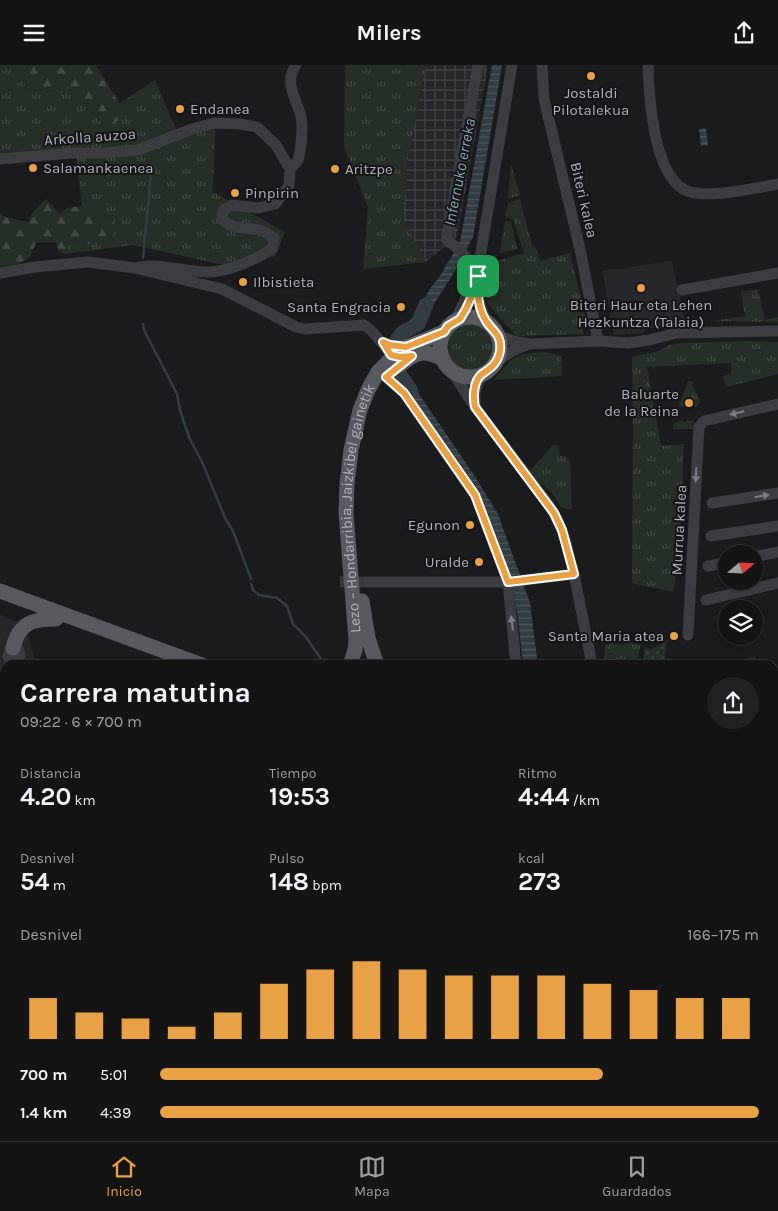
<!DOCTYPE html>
<html lang="es">
<meta charset="utf-8">
<style>
:root{--surface:#141415;--page:#212122;--text:#f1f3f6;--muted:#9d9ea0;--line:#333334;--accent:#e9a146}
body{margin:0;font-family:Karla,sans-serif;background:var(--page);color:var(--text);height:100vh;display:flex;flex-direction:column;font-size:19px;white-space:nowrap}
*{box-sizing:border-box;margin:0}
p{font-size:16px;color:var(--muted)}
.icon{flex:none;width:28px;height:28px;fill:none;stroke:currentColor;stroke-width:2;stroke-linecap:round;stroke-linejoin:round}
.map{position:relative;flex:1;overflow:hidden}
.drawer{position:absolute;left:0px;top:595px;width:779px;height:481px;display:flex;flex-direction:column;background:var(--surface);border-radius:15px 15px 0 0;box-shadow:0 1px 4px #0004,0 0 0 1px var(--line)}
.drawer>*{flex:none}
.needle{width:32px;rotate:71deg}
.controls{position:absolute;left:718px;top:480px;display:grid;gap:10px}
.controls a{display:grid;place-items:center;width:45px;height:45px;border-radius:50%;background:var(--surface);box-shadow:0 1px 4px #0004,0 0 0 1px var(--line);font-size:25px}
.pin{position:absolute;display:grid;place-items:center;width:42px;height:42px;color:#fff;margin:-21px;border-radius:10px;box-shadow:0 2px 8px #0006}
.round{display:grid;place-items:center;flex:none;width:52px;height:52px;border-radius:26px;background:var(--page)}
.summary{display:flex;align-items:center;justify-content:space-between;height:85px;padding:0 20px}
h1{font-size:28px;font-weight:700;line-height:38px}
.stats{display:grid;grid-template-columns:repeat(3,1fr);gap:8px;height:85px;padding:5px 20px}
.stats div{display:grid;align-content:center}
.stats b{font-size:25px;font-weight:700}
.stats small{font-size:14px;font-weight:400}
.stats p{font-size:14px}
.chart{height:140px;padding:10px 20px}
.chart p{display:flex;justify-content:space-between}
.chart svg{width:100%;height:90px;margin-top:5px;stroke:var(--accent);stroke-width:6}
ul{padding:0 20px;list-style:none;font-size:16px}
li{display:grid;grid-template-columns:80px 60px 1fr;align-items:center;height:38px}
li i{height:12px;border-radius:6px;background:var(--accent)}
header{display:flex;justify-content:space-between;align-items:center;height:65px;padding:0 20px;background:var(--surface);font-size:22px;font-weight:700}
.dock{display:flex;justify-content:space-around;align-items:center;height:70px;border-top:1px solid var(--line);background:var(--surface);font-size:14px;color:var(--muted)}
.dock a{display:grid;justify-items:center;gap:2px}
.dock .on{color:var(--accent)}
.map>svg:first-child{display:block}
</style>
<header><svg class="icon" aria-label="menu" viewBox="0 0 24 24"><path d="M4 6h16M4 12h16M4 18h16"/></svg>Milers<svg class="icon" aria-label="share" viewBox="0 0 24 24"><path d="M12 15V3M7 8l5-5 5 5M5 13v7h14v-7"/></svg></header>
<div class="map">
<svg width="778" height="1076" viewBox="0 0 778 1076">
<defs>
<pattern id="industrial-grid" width="8" height="8" patternUnits="userSpaceOnUse" patternTransform="scale(1.25)"><rect width="8" height="8" fill="#262729"/><path d="M0 4h8M4 0v8" fill="none" stroke="#434446"/></pattern>
<pattern id="grass-tufts" width="24" height="20" patternUnits="userSpaceOnUse" patternTransform="scale(1.25)"><rect width="24" height="20" fill="#262f27"/><path d="M3 7l-1-3M5 7V3M7 7l1-3M15 17l-1-3M17 17v-4M19 17l1-3" fill="none" stroke="#434b44"/></pattern>
<pattern id="forest-firs" width="22" height="20" patternUnits="userSpaceOnUse" patternTransform="scale(1.25)"><rect width="22" height="20" fill="#262f27"/><path d="M5 1l3.5 6h-7zM16 11l3.5 6h-7z" fill="#434b44"/></pattern>
<pattern id="garden-dots" width="8" height="8" patternUnits="userSpaceOnUse" patternTransform="scale(1.25)"><rect width="8" height="8" fill="#262f27"/><path d="M2 2h.1M6 6h.1" fill="none" stroke="#434b44" stroke-width="1.8" stroke-linecap="round"/></pattern>
<pattern id="water-rules" width="6" height="5" patternUnits="userSpaceOnUse" patternTransform="scale(1.25)"><rect width="6" height="5" fill="#333d42"/><path d="M0 2.5h6" fill="none" stroke="#4e575b"/></pattern>
</defs>
<rect width="100%" height="100%" fill="#1a1b1c"/>
<!-- built -->
<g fill="#262729">
<path d="M672 196 687 263 663 262 645 265 644 268 614 270 602 206Z"/>
<path d="M0 550 22 558 27 566 36 600H5V974L0 973Z"/>
<path d="M778 623V683L774 684V624Z"/>
<path d="M774 1059 778 1061V1076H287L274 1071H774Z"/>
</g>
<!-- industrial -->
<path fill="url(#industrial-grid)" d="M426 0H488L457 172 426 197 403 154 408 92Z"/>
<!-- grass -->
<g fill="url(#grass-tufts)">
<path d="M0 0H19L26 24 76 29 101 57 125 47 120 38 155 15 176 64H215L213 127 285 167 275 191 237 203 133 180 65 189 68 179 78 175 89 178 102 173 113 172 115 151 107 153 100 148 88 147 82 141 76 90 0 94Z"/>
<path d="M345 0H426L408 92 403 154 426 197 363 204 368 142 344 82Z"/>
<path d="M511 99 520 130 508 134Z"/>
<path d="M520 134 532 180 537 185 540 196 570 188 586 255 581 259 584 269 516 271 487 238 488 213H494L497 196 524 188 513 154 505 152 508 138Z"/>
<path d="M505 156 511 157 517 184 500 188Z"/>
<path d="M758 224 765 255 778 252V257L711 256 745 251 741 227Z"/>
<circle cx="470" cy="282" r="23"/>
<path d="M748 276 778 277V309L726 322 723 311 731 309V298L647 302 661 381 684 379 679 494 673 527 632 518 633 357 632 292 659 286 670 280 680 278Z"/>
<path d="M545 287 561 291 562 311 494 315C514 290 514 289 545 287Z"/>
<path d="M688 316 693 317 692 320 700 336 697 342H683L679 340Z"/>
<path d="M687 355 693 356 694 364H673L674 358 683 356 684 357 687 356Z"/>
<path d="M554 379 558 381 560 391H565L570 396 572 445 561 442 550 426 528 408Z"/>
<path d="M610 577 624 581 625 577 641 580 637 595 654 600H602L606 580H609Z"/>
<path d="M755 592 757 600H725L729 597Z"/>
<path d="M5 803V847L0 845V806Z"/>
<path d="M0 910 5 912V964L0 962Z"/>
<path d="M302 1071H447L460 1076H316Z"/>
<path d="M630 1071H769L778 1074V1076H643Z"/>
</g>
<!-- forest -->
<g fill="url(#forest-firs)">
<path d="M19 0H96L125 47 114 60 101 57 76 29 26 24Z"/>
<path d="M46 134 60 149 67 143 82 141 88 147 100 148 107 153 115 151 113 172 101 173 89 179 78 175 68 179 65 189 59 186 55 177 36 178 30 192 19 199 0 201V148L5 152 28 157 32 148Z"/>
</g>
<!-- garden -->
<path fill="url(#garden-dots)" d="M667 575 664 600 643 595 645 583 651 585Z"/>
<!-- water -->
<g fill="url(#water-rules)">
<path d="M492 0H502L473 172 455 206 420 261 417 256 421 239 430 224 440 211 460 177Z"/>
<path d="M706 63 708 80 701 81 699 64Z"/>
<path d="M404 307 474 410 498 449 530 538 538 600H523L518 552 514 528 498 476 410 329 396 313Z"/>
<path d="M0 982 5 984V1071H245L258 1076H0Z"/>
<path d="M774 1014 778 1016V1050L774 1049Z"/>
</g>
<g fill="none" stroke-linecap="round" stroke-linejoin="round">
<!-- stream -->
<g stroke="#333d42" stroke-width="2.5">
<path d="M143 193 151 109"/>
<path d="M143 259 144 265 177 329 180 345 189 372 203 399 225 453 233 466 251 514"/>
<path d="M251 519 253 525 259 530 277 533 287 541 293 559 306 572 325 600"/>
</g>
<!-- river -->
<path stroke="#333d42" stroke-width="15" d="M411 326 400 310 395 288 397 275 402 268 418 259 426 240"/>
<!-- runway -->
<g stroke="#36383b" stroke-width="55">
<path d="M0 878 5 879"/>
<path d="M539 1071 552 1076"/>
</g>
<!-- minor-tunnel -->
<path stroke="#38393c" stroke-width="11" stroke-dasharray="11 5.5" stroke-linecap="butt" d="M340 517H369"/>
<!-- minor -->
<g stroke="#3c3d41" stroke-width="11">
<path d="M542 0 544 34 580 184 598 276"/>
<path d="M648 0C649 31 653 118 691 127 713 133 755 123 778 119"/>
<path d="M0 94 72 88H106L138 85 192 64 214 58 240 59 257 62 276 80 290 104 289 121 275 139 258 143 232 140 223 145 222 154C239 170 256 157 274 173L273 183C257 194 228 207 208 207 183 207 160 197 135 203"/>
<path d="M290 104C292 102 296 98 298 95 301 87 303 60 301 52 297 33 283 19 296 0"/>
<path d="M0 208 35 202 88 197 135 203 222 224 296 262 305 264 364 260C379 268 384 289 400 292"/>
<path d="M478 215 479 235 486 257"/>
<path d="M475 223 512 0"/>
<path d="M682 225 778 208"/>
<path d="M454 257C465 238 480 208 462 187 458 182 452 180 447 175V170L478 0"/>
<path d="M497 270 513 276 530 279 598 276 628 278 649 275 677 268 778 266"/>
<path d="M496 297 512 286 529 279"/>
<path d="M451 305 475 342 549 440 558 456 565 474 574 509 592 600"/>
<path d="M386 312 404 328 475 430 508 517 516 600"/>
<path d="M475 340V326L481 310"/>
<path d="M712 438 778 428"/>
<path d="M711 471 778 461"/>
<path d="M754 492 778 487"/>
<path d="M708 501 726 498"/>
<path d="M369 517H508L574 509"/>
<path d="M706 535 778 518"/>
<path d="M688 570 699 362 704 356 778 339"/>
<path d="M8 592 10 585 13 583 18 584 20 590 17 595 18 600"/>
<path d="M774 616 778 615"/>
<path d="M0 643H2"/>
<path d="M0 652H5"/>
<path d="M774 698 778 697"/>
<path d="M774 790 778 794"/>
<path d="M774 876 778 874"/>
</g>
<!-- major -->
<g stroke="#585a60" stroke-width="15">
<circle cx="470" cy="282" r="30"/>
<path d="M400 300C417 287 423 284 443 294"/>
<path d="M0 526 202 600"/>
<path d="M362 536 368 573 377 600"/>
<path d="M13 583C19 558 32 554 56 554"/>
<path id="s1" d="M350 600 355 585 356 575 346 448 347 419 351 385 360 345 368 325 378 307 394 291 407 282 444 267"/>
</g>
</g>
<!-- one-way arrows -->
<defs><path id="oneway-solid" d="M-6-.8H1V-3.2L6.5 0L1 3.2V.8H-6Z" transform="scale(1.25)"/></defs>
<g fill="#7b7e84">
<use href="#oneway-solid" transform="translate(737 348) rotate(167)"/>
<use href="#oneway-solid" transform="translate(696 410) rotate(93)"/>
<use href="#oneway-solid" transform="translate(762 431) rotate(-9)"/>
<use href="#oneway-solid" transform="translate(512 558) rotate(-97)"/>
</g>
<g fill="none" stroke-linecap="round" stroke-linejoin="round">
<!-- route casing -->
<g stroke="#fff" stroke-width="10">
<path id="route" d="M478 211C477 225 477 243 486 256 493 267 502 269 500 286 498 298 491 303 482 309 473 316 473 333 475 342L554 448 562 465 574 509 508 517 475 430 404 328 386 312 412 291 400 292 391 290 383 277 390 280 406 282 444 267 448 261 460 254 466 244 474 226Z"/>
</g>
<!-- route -->
<use href="#route" stroke="#e9a146" stroke-width="6"/>
</g>
<!-- markers -->
<g fill="#e9a146" stroke="#151517" stroke-width="2">
<circle cx="591" cy="11" r="5"/>
<circle cx="180" cy="44" r="5"/>
<circle cx="33" cy="103" r="5"/>
<circle cx="335" cy="104" r="5"/>
<circle cx="235" cy="128" r="5"/>
<circle cx="243" cy="217" r="5"/>
<circle cx="641" cy="223" r="5"/>
<circle cx="401" cy="242" r="5"/>
<circle cx="689" cy="338" r="5"/>
<circle cx="470" cy="460" r="5"/>
<circle cx="479" cy="497" r="5"/>
<circle cx="674" cy="571" r="5"/>
</g>
<g text-anchor="middle" stroke-width="4" stroke-linejoin="round" paint-order="stroke">
<!-- poi labels -->
<g font-size="15" fill="#aeb3bb" stroke="#151517" text-anchor="start">
<text x="591" y="33" text-anchor="middle">Jostaldi<tspan x="591" dy="17">Pilotalekua</tspan></text>
<text x="190" y="49">Endanea</text>
<text x="43" y="108">Salamankaenea</text>
<text x="345" y="109">Aritzpe</text>
<text x="245" y="133">Pinpirin</text>
<text x="253" y="222">Ilbistieta</text>
<text x="641" y="245" text-anchor="middle">Biteri Haur eta Lehen<tspan x="641" dy="17">Hezkuntza (Talaia)</tspan></text>
<text x="391" y="247" text-anchor="end">Santa Engracia</text>
<text x="679" y="334" text-anchor="end">Baluarte<tspan x="679" dy="17">de la Reina</tspan></text>
<text x="460" y="465" text-anchor="end">Egunon</text>
<text x="469" y="502" text-anchor="end">Uralde</text>
<text x="664" y="576" text-anchor="end">Santa Maria atea</text>
</g>
<!-- street labels -->
<g font-size="15" fill="#aeb3bb" stroke="#151517">
<text transform="translate(90 72) rotate(-4)" y="5">Arkolla auzoa</text>
<text transform="translate(584 135) rotate(77)" y="5">Biteri kalea</text>
<text dy="5" stroke="none"><textPath href="#s1" startOffset="159">Lezo – Hondarribia, Jaizkibel gainetik</textPath></text>
<text transform="translate(679 465) rotate(-87)" y="5">Murrua kalea</text>
</g>
<!-- water labels -->
<g font-size="16" font-style="italic" fill="#87a4b4" stroke="#151517">
<text transform="translate(459 107) rotate(-79)" y="6">Infernuko erreka</text>
</g>
</g>
</svg>
<div class="controls">
<a><svg class="needle" viewBox="-14 -14 28 28"><path d="M0-13l5 13h-10z" fill="#e53935"/><path d="M0 13l5-13h-10z" fill="#9d9ea0"/></svg></a>
<a><svg class="icon" aria-label="layers" viewBox="0 0 24 24"><path d="M12 4l9 5-9 5-9-5zM3 14l9 5 9-5"/></svg></a>
</div>
<div class="pin" style="left:478px;top:211px;background:#1e9e55"><svg class="icon" aria-label="arrive" viewBox="0 0 24 24"><path d="M6 21V4h12l-3 4 3 4H6"/></svg></div>
<section class="drawer">
<div class="summary"><div><h1>Carrera matutina</h1><p>09:22 · 6 × 700 m</p></div><a class="round"><svg class="icon" aria-label="share" viewBox="0 0 24 24"><path d="M12 15V3M7 8l5-5 5 5M5 13v7h14v-7"/></svg></a></div>
<div class="stats">
<div><p>Distancia</p><b>4.20<small> km</small></b></div>
<div><p>Tiempo</p><b>19:53</b></div>
<div><p>Ritmo</p><b>4:44<small> /km</small></b></div>
</div>
<div class="stats">
<div><p>Desnivel</p><b>54<small> m</small></b></div>
<div><p>Pulso</p><b>148<small> bpm</small></b></div>
<div><p>kcal</p><b>273</b></div>
</div>
<div class="chart"><p><span>Desnivel</span>166–175 m</p>
<svg viewBox="0 0 160 44" preserveAspectRatio="none"><path d="M5 44V24M15 44V31M25 44V34M35 44V38M45 44V31M55 44V17M65 44V10M75 44V6M85 44V10M95 44V13M105 44V13M115 44V13M125 44V17M135 44V20M145 44V24M155 44V24"/></svg>
</div>
<ul>
<li><b>700 m</b>5:01<i style="width:74%"></i></li>
<li><b>1.4 km</b>4:39<i style="width:100%"></i></li>
</ul>
</section>
</div>
<nav class="dock">
<a class="on"><svg class="icon" aria-label="home" viewBox="0 0 24 24"><path d="M3 11l9-7 9 7M6 9v11h12V9"/></svg>Inicio</a>
<a><svg class="icon" aria-label="map" viewBox="0 0 24 24"><path d="M3 6l6-2 6 2 6-2v14l-6 2-6-2-6 2zM9 4v14M15 6v14"/></svg>Mapa</a>
<a><svg class="icon" aria-label="saved" viewBox="0 0 24 24"><path d="M7 4h10v16l-5-4-5 4z"/></svg>Guardados</a>
</nav>
